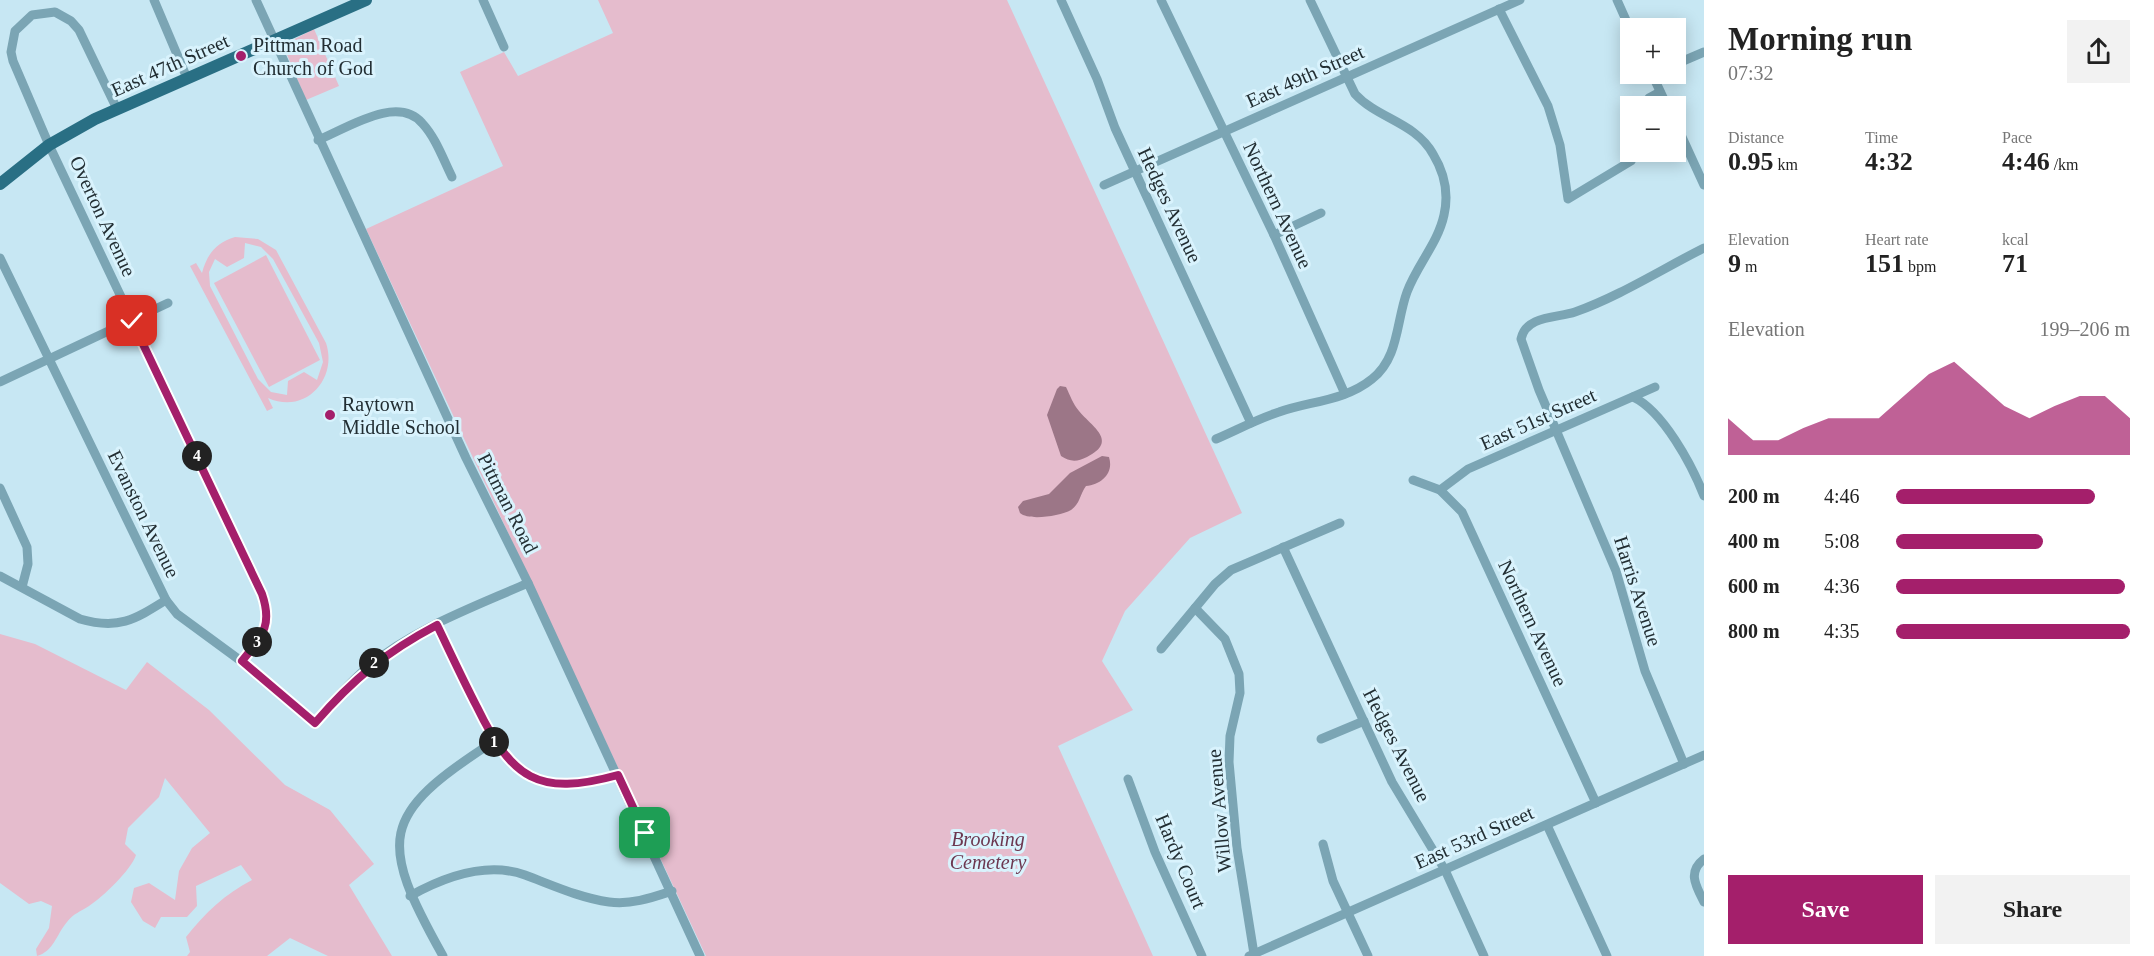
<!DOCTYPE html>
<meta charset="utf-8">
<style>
:root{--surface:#fff;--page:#f2f2f2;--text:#222;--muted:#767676;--accent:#a41f6b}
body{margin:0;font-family:"Times New Roman",serif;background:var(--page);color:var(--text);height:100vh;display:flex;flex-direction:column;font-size:22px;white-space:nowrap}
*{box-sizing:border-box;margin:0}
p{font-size:20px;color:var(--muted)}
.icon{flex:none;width:33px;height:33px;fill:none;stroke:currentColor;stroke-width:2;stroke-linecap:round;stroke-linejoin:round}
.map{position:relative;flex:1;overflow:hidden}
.side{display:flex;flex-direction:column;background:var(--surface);width:450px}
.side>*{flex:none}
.fabs{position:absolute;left:1620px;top:18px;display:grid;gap:12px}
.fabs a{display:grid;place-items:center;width:66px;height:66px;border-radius:0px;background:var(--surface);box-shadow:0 3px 15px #0003;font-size:30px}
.pin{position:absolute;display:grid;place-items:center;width:51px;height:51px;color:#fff;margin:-26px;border-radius:12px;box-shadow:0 3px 9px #0006}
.km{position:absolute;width:30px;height:30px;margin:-15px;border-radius:50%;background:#222;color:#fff;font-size:16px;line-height:30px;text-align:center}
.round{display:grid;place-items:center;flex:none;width:63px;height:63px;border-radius:0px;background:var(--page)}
.head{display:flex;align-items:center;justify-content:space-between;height:102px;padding:0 24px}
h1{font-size:33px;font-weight:700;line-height:45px}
.stats{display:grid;grid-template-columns:repeat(3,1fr);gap:9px;height:102px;padding:6px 24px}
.stats div{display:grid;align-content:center}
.stats b{font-size:26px;font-weight:700}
.stats small{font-size:16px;font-weight:400}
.stats p{font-size:16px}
.chart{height:168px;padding:12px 24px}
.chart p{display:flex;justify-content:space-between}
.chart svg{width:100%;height:108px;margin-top:6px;fill:var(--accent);opacity:.7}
.action{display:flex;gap:12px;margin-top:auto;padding:12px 24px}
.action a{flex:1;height:69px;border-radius:0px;background:var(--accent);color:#fff;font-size:24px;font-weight:700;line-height:69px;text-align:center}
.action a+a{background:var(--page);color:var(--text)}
ul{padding:0 24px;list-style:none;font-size:20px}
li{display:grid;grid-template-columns:96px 72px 1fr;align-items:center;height:45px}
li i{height:15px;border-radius:8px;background:var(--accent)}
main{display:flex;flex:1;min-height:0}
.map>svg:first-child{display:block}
</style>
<main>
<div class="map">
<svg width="1704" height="956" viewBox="0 0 1704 956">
<rect width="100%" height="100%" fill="#c7e7f3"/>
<!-- green -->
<g fill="#e5bccd" fill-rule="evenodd">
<path d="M598 0H1007L1242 513 1190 538 1125 611 1102 661 1133 710 1058 746 1153 956H706L366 229 503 166 460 72 504 52 518 76 613 33Z"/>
<path d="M314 29 339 86 306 100 283 45Z"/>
<path d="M235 237 258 239 276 250 326 343C338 379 305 415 268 398L273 408 267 411 190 266 196 263 202 273C207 254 216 243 235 237ZM245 243 261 247 273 259 319 343 323 362 317 380 304 372 288 381 287 395 271 392 258 379 210 286 209 272 215 259 227 267 244 258Z"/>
<path d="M266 255 320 360 269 387 214 283Z"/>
<path d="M0 634 35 644 126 690 147 662 209 710 285 785 330 810 374 864 349 885 392 956H328L290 938 267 956H187L190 952 186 937C205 913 225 894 252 880L241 865 196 886 197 906 187 917H161L155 928 143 921 131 902 134 888 149 883 175 900 179 871 192 848 210 833 165 778 159 797 128 828 125 844 136 855C131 870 103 897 89 906 80 912 74 913 67 922 56 935 54 951 37 956L36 949 49 928 52 906 41 901 29 904 0 883Z"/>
</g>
<!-- water -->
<g fill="#9c7687">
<path d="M1060 386 1066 387C1070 395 1073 404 1079 411 1092 427 1119 441 1087 457 1077 462 1070 462 1061 456L1047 415 1057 389Z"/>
<path d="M1102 456 1109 457C1114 473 1102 484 1086 486 1080 494 1080 504 1071 510 1060 516 1029 521 1020 513L1018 507 1023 501 1049 494 1070 473Z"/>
</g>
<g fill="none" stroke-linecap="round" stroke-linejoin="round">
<!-- minor -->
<g stroke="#7ba5b4" stroke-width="9">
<path d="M154 0 187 78"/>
<path d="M256 0 466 458 528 583 700 956"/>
<path d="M483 0 504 47"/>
<path d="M1061 0 1097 79 1115 128 1251 423"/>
<path d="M1161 0 1274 235 1345 394"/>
<path d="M1617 0 1630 29"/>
<path d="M1499 9 1548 106 1560 145 1568 199 1631 161 1636 152"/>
<path d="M1676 64 1704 52"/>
<path d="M1652 74 1667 106"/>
<path d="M1643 106 1649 98 1660 92"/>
<path d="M117 109 79 30 71 21 55 12 32 15 15 31 11 52 13 61 49 145 262 594C273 626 262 636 241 661"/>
<path d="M1676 124 1704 185"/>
<path d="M318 140C346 129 397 94 422 123 436 138 443 159 452 177"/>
<path d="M1104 185 1520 0"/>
<path d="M1274 235 1321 213"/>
<path d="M0 258 166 600 177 614 241 661 315 723"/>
<path d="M0 382 168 303"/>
<path d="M1633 397C1663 411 1692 465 1704 496"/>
<path d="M1216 439C1237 430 1257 419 1279 412 1310 401 1345 401 1372 379 1399 358 1396 322 1407 292 1417 265 1438 243 1444 215 1449 193 1444 172 1433 154 1415 122 1378 119 1355 94L1310 0"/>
<path d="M1413 480 1440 490 1462 512 1596 803"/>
<path d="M0 488 27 547 28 564 22 587"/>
<path d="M1440 490 1468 469 1655 387"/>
<path d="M1283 547 1392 782 1445 870 1484 956"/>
<path d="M0 576 80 619C118 630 134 620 166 600"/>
<path d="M1195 608 1225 639 1239 674 1240 693 1230 736 1229 762 1237 848 1254 954"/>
<path d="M437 625C450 652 463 680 477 707 511 779 538 797 618 775"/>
<path d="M1161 649 1215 584 1231 570 1340 523"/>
<path d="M315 723C332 703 349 683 369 666 415 628 474 607 528 583"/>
<path d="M1321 739 1364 721"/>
<path d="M1684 764 1645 671 1616 571 1539 390 1521 339C1526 315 1558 318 1575 312 1620 296 1662 269 1704 248"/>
<path d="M1128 779 1155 852 1202 956"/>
<path d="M1547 825 1607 956"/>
<path d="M1323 844 1333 881 1368 956"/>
<path d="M1704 859C1687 872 1696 886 1704 902"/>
<path d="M410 896C444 877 486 861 525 875 552 885 580 898 609 902 631 905 651 898 672 891"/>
<path d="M443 956C378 840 379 815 493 742"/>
<path d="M1249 956 1704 755"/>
</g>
<!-- major -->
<path stroke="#296f84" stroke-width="12" d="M0 184 49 145 95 119 366 0"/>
</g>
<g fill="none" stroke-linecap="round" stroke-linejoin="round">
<!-- route casing -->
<g stroke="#fff" stroke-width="12">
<path id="route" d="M132 321 262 594C273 626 262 636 242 661L315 723C353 679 386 652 437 625 450 652 463 680 477 707 512 779 538 797 618 775L645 833"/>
</g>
<!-- route -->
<use href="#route" stroke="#a41f6b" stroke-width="8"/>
</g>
<!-- markers -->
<g fill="#a41f6b" stroke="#d9f3fd" stroke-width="2">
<circle cx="241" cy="56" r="6"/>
<circle cx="330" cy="415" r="6"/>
</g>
<g text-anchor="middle" stroke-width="6" stroke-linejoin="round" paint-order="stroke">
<!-- poi labels -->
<g font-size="20" fill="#222e33" stroke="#d9f3fd" text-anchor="start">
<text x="253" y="52">Pittman Road<tspan x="253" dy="23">Church of God</tspan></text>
<text x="342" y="411">Raytown<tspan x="342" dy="23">Middle School</tspan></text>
</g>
<!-- street labels -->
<g font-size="20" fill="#222e33" stroke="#d9f3fd">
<text transform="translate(170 65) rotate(-24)" y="7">East 47th Street</text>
<text transform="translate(1305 76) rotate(-24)" y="7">East 49th Street</text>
<text transform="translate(1170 205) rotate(65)" y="7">Hedges Avenue</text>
<text transform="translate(1278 205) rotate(65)" y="7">Northern Avenue</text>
<text transform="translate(103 216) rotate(65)" y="7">Overton Avenue</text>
<text transform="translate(1538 419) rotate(-24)" y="7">East 51st Street</text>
<text transform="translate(508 503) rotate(63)" y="7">Pittman Road</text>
<text transform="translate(144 514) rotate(64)" y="7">Evanston Avenue</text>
<text transform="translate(1638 591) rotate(72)" y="7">Harris Avenue</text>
<text transform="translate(1533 623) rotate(65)" y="7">Northern Avenue</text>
<text transform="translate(1397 745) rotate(63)" y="7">Hedges Avenue</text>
<text transform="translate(1219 811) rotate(-95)" y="7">Willow Avenue</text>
<text transform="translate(1474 837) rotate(-24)" y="7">East 53rd Street</text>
<text transform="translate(1181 861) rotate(67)" y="7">Hardy Court</text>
</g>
<!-- park labels -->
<g font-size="20" font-style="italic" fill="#6c3750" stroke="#d9f3fd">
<text x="988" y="846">Brooking<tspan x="988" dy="23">Cemetery</tspan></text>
</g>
</g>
</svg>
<div class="fabs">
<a>+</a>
<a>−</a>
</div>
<div class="pin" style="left:645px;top:833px;background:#1e9e55"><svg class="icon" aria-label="arrive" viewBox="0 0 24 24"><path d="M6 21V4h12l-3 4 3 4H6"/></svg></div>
<div class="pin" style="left:132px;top:321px;background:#d93025"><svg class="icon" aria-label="check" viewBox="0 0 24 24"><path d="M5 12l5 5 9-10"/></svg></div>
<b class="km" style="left:494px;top:742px">1</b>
<b class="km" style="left:374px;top:663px">2</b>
<b class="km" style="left:257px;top:642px">3</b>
<b class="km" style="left:197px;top:456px">4</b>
</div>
<section class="side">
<div class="head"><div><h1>Morning run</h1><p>07:32</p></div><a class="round"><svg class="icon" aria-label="share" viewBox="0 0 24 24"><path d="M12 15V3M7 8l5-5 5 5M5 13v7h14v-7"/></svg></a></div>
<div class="stats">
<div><p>Distance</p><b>0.95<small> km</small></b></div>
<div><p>Time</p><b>4:32</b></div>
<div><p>Pace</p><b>4:46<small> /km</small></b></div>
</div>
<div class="stats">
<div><p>Elevation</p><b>9<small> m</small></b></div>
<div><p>Heart rate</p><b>151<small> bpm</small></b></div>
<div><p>kcal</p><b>71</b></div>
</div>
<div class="chart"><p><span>Elevation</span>199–206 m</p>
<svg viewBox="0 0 160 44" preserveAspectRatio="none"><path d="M0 44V29L10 38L20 38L30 33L40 29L50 29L60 29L70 20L80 11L90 6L100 15L110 24L120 29L130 24L140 20L150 20L160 29V44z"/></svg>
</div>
<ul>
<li><b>200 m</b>4:46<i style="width:85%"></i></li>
<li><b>400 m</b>5:08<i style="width:63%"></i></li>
<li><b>600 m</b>4:36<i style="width:98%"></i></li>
<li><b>800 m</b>4:35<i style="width:100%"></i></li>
</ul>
<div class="action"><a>Save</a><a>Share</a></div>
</section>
</main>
